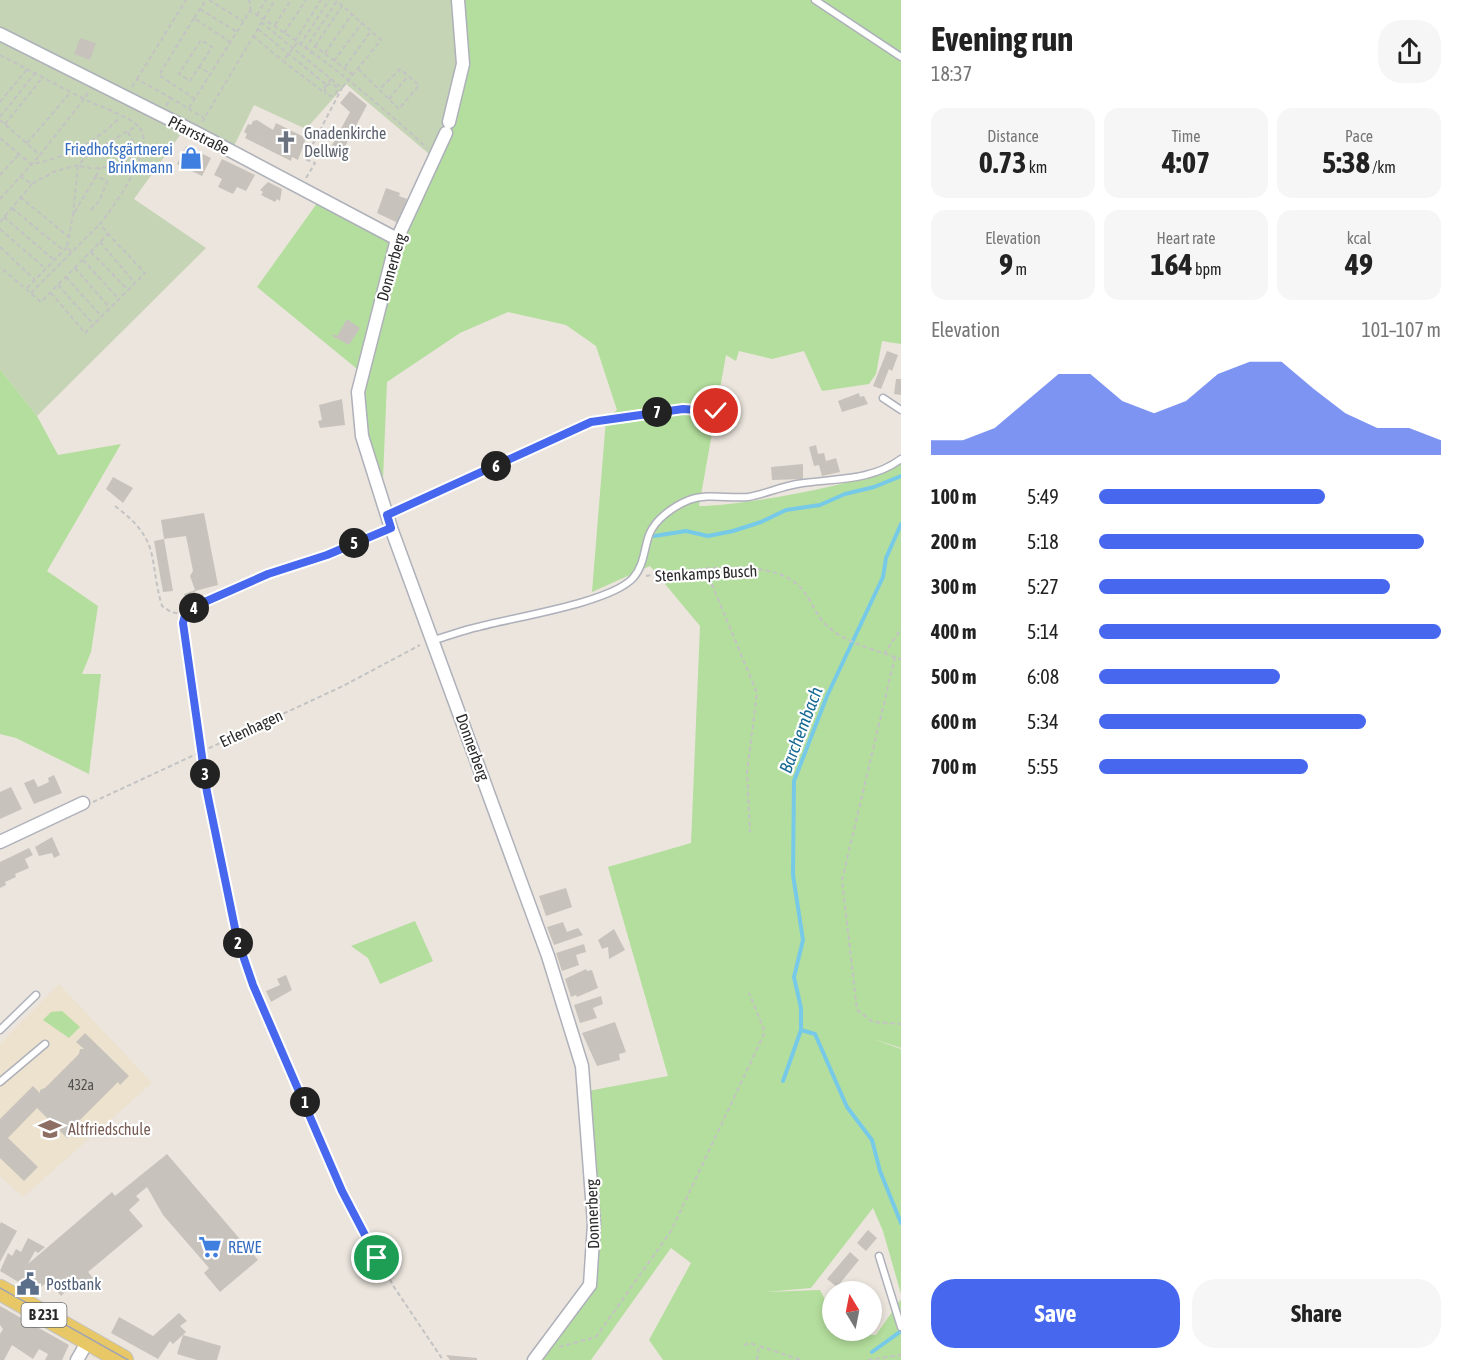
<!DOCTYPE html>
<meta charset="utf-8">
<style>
:root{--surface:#fff;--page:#f6f6f6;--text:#222;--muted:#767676;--accent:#4768ee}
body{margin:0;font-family:"Asap Condensed",sans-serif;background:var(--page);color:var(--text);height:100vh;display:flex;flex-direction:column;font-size:22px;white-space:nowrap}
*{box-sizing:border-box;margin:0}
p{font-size:20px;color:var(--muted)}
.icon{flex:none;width:33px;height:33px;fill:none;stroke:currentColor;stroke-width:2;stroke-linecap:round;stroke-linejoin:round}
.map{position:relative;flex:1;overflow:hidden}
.drawer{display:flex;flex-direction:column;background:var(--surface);width:570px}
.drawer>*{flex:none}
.needle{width:39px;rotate:350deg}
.tools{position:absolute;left:822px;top:1281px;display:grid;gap:12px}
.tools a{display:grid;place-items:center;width:60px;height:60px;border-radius:50%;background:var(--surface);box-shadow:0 3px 9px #0003;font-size:30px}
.pin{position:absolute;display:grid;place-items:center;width:51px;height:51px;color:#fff;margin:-26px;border:3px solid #fff;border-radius:50%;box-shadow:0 2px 6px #0007}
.km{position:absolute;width:30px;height:30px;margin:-15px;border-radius:50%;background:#222;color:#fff;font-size:16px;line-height:30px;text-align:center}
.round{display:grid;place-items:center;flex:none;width:63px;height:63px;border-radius:24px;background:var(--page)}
.overview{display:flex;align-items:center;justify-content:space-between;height:102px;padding:0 30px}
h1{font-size:33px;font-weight:700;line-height:45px}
.figures{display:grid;grid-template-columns:repeat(3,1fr);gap:9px;height:102px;padding:6px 30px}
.figures div{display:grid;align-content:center;border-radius:15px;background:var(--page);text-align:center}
.figures b{font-size:30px;font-weight:700}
.figures small{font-size:16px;font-weight:400}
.figures p{font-size:16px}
.chart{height:168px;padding:12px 30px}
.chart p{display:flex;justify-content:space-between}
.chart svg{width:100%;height:108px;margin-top:6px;fill:var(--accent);opacity:.7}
.primary-button{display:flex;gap:12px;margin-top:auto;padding:12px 30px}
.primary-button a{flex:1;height:69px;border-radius:24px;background:var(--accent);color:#fff;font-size:24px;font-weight:700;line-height:69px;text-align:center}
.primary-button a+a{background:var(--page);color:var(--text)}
ul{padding:0 30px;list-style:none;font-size:20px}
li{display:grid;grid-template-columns:96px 72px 1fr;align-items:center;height:45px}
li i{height:15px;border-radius:8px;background:var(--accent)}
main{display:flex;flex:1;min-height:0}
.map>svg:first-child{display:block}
</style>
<main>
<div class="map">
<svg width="901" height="1360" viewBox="0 0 901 1360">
<rect width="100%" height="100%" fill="#ebe5dd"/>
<!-- education -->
<path fill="#ece2ce" d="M59 984 152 1083 23 1197 0 1176V1044Z"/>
<!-- green -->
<g fill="#b4de9d">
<path d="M459 0H901V344L882 341 876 374 869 384 822 391 804 351 772 359 739 351 736 361 726 355 699 506C740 506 869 484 901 462V1048L870 1038 901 1049V1294L883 1231 873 1208 811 1288 765 1292 820 1290 832 1313V1330L841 1331 844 1335H876L901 1299V1360H663L649 1340 691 1263 671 1248 591 1360H537L590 1285 588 1091 668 1076 608 867 691 843 700 626 650 566 592 592 606 419 617 410 596 346 566 325 508 312 460 333 387 382 383 479 367 434 365 391 393 281 399 240 446 143 465 64Z"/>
<path d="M318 202 395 241 362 373 257 287Z"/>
<path d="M0 369 37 416 58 455 121 444 47 571 98 606 91 652 82 674H101L89 774 16 738 0 734Z"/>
<path d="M415 921 433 961 380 984 368 958 351 946Z"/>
<path d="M62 1011 80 1027 69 1038 43 1020 51 1012Z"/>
</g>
<!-- cemetery -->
<g fill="#c5d4b5">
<path d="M0 0H457L463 63 443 140 435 159 346 84 306 129 254 105 232 150 0 29Z"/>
<path d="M0 34 183 131 134 199 206 248 37 416 0 369Z"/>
</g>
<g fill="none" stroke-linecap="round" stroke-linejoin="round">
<!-- stream -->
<g stroke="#77cae7" stroke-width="4">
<path d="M901 524 886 558 883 577 827 696 794 781 793 875 803 940 794 977 801 1008V1030L815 1034 847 1107 872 1140 880 1171 901 1223"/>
<path d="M654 536 686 531 708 536 733 531 761 522 786 510 820 505 845 494 874 487 901 476"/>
<path d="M783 1081 801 1030"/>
<path d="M872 1352 901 1331"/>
</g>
</g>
<!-- building -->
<g fill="#c7c3bc">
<path d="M80 38 96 43 90 60 74 54Z"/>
<path d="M350 91 367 105 341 154 330 149 350 112 340 103Z"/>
<path d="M257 120 273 130 276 123 306 138 298 160 292 157 291 161 245 138 247 134 244 132 248 124 251 125 253 121Z"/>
<path d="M186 146 211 158 202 176 177 164Z"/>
<path d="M222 159 255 175 246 191 237 187 233 194 218 187 222 179 214 175Z"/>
<path d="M268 182 282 189 280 201 277 199 275 202 261 195 263 192 260 190Z"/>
<path d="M386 188 400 193 399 196 407 199 399 221 396 222 377 213Z"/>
<path d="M347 319 360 328 349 345 332 336 333 334 337 336Z"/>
<path d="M887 351 898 355 892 371 889 369 881 389 873 386Z"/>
<path d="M896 379H901V395L894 394Z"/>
<path d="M859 393 860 397 864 396 868 404 842 412 838 401Z"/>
<path d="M342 399 345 425 320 428 318 421 322 420 319 405Z"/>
<path d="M816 445 818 454 824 453 826 461 836 458 840 472 822 476 819 465 814 466 809 447Z"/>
<path d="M803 464V479L772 480 771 467Z"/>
<path d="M113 477 133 488 123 503 106 489Z"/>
<path d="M204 513 218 585 195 591 197 597 186 601 184 594 195 590 190 576 193 571 186 536 164 539 161 520Z"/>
<path d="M164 539 173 591 163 592 154 541Z"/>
<path d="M54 775 62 793 34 804 24 783 34 779 38 787 49 782 48 778Z"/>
<path d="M11 787 22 809 0 819V792Z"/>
<path d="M52 837 60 855 54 858 52 853 39 856 35 847Z"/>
<path d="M29 848 33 855 25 859 29 868 15 874 16 877 5 882 6 885 0 888V862Z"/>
<path d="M566 888 572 907 546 916 539 896Z"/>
<path d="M563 922 567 932 578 928 583 935 554 945 547 927Z"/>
<path d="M614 929 625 950 609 959 608 947 602 949 598 940Z"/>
<path d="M584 944 586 952 576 955 579 965 562 971 556 953Z"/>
<path d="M586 969 587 971 592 970 598 988 577 997 576 995 571 997 565 979Z"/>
<path d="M286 975 292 990 271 1002 266 991 280 985 277 979Z"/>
<path d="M601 996 603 1004 593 1008 597 1018 580 1023 574 1005Z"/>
<path d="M615 1022 626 1052 619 1054 620 1060 597 1066 582 1033Z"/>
<path d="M85 1033 129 1076 120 1085 118 1082 74 1126 76 1128 67 1138 37 1108 8 1138 38 1167 24 1181 0 1158V1119L33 1086 40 1093V1090L45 1088 79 1054 80 1049H84L76 1042Z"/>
<path d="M167 1154 258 1260 220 1292 204 1273 209 1268 163 1215 147 1187 136 1196 140 1200 129 1210 143 1226 88 1272 93 1278 82 1287 77 1281 61 1296 48 1281 35 1292 0 1271 8 1253 12 1256 16 1249 21 1252 28 1238 45 1247 38 1253 35 1251 28 1264 112 1192 115 1196Z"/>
<path d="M1 1222 17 1231 0 1262V1224Z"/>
<path d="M868 1230 877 1238 866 1251 857 1243Z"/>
<path d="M850 1252 859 1260 837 1287 827 1279Z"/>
<path d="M0 1306 69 1345 62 1360H45L48 1354 39 1349 33 1359 12 1345 4 1360H0V1334L3 1329 0 1325Z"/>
<path d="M179 1313 187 1321 180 1326 186 1332 173 1344 170 1341 158 1359 111 1333 119 1317 153 1336Z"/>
<path d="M183 1335 221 1346 217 1360H197L177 1354Z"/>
<path d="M446 1355 477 1358V1360H450Z"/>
</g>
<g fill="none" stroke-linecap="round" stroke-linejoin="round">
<!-- lane casing -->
<g stroke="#aeb0ba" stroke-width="9">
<g id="lane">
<path d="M815 0 901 57"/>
<path d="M883 398 901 410"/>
<path d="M434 640C449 636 463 630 478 627 514 617 610 603 633 578 644 566 644 549 649 535 655 519 674 506 689 500 708 493 729 499 748 497 765 494 780 487 797 484 833 478 870 482 901 459"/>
<path d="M0 1030 36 995"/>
<path d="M0 1082 45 1044"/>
<path d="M879 1256 901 1327"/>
</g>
</g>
<!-- street casing -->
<g stroke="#aeb0ba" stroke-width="15">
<g id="street">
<path d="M0 34 195 132 397 239"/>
<path d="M449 122 463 64 458 0"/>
<path d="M446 133 397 239 358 392 362 436 391 528 548 956 582 1066 594 1224 590 1285 534 1360"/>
<path d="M0 842 83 803"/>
<path d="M77 1360 88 1341"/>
</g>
</g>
<!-- primary casing -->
<g stroke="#c3c3c3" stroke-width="22">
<path id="primary" d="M0 1290 123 1360"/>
</g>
<!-- path -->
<g stroke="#c3c3c3" stroke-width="2" stroke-dasharray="4.5 3" stroke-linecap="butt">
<path d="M209 0 243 21"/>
<path d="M248 0 251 4 250 11"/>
<path d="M200 9 237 32"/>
<path d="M257 15 266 0"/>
<path d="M194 18 206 0"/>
<path d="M261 22 331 79 322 91"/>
<path d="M275 25 291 0"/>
<path d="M258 29 328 86"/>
<path d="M284 33 306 0"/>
<path d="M253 36 283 61"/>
<path d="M295 41 321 0"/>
<path d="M297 43 283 61 326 94"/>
<path d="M300 45 329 0"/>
<path d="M315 46 342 6"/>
<path d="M305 49 337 1"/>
<path d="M325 53 352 14"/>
<path d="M310 54 315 46 353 75"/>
<path d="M0 55 84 99 88 92"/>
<path d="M334 61 362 23"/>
<path d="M199 67 212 47 201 40 179 74 190 81 199 67 211 74"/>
<path d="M345 67 371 31"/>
<path d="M358 69 399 109 419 85 400 69 380 89"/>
<path d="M137 79 186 0"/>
<path d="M331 79 342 88 381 40 336 0"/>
<circle cx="331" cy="90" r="6"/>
<path d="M132 87 137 79 171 98"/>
<path d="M195 99 159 75 194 18 230 42"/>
<path d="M389 99 408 76"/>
<path d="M0 102 28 68"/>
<path d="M166 106 171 98 204 118"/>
<path d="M189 108 250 11C311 47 374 99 427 148"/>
<path d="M0 117 36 72"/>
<path d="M0 120 40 155 84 99C98 106 127 115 138 126 159 144 113 208 100 224L108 234 41 302 0 267"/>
<path d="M202 122 275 0"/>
<path d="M5 124 43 77"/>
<path d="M128 132 139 153"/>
<path d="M0 138 31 164C61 160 100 140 120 117"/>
<path d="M27 143 70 93"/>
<path d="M117 152 135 144"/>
<path d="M0 175 19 154"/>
<path d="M20 176 32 184 53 172 78 165 88 155 138 125"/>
<path d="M96 176 73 215 78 165C98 174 123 162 141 152"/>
<path d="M306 178 315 163 305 159 342 88"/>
<path d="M20 197 69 237"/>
<path d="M0 199 40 155"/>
<path d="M12 208 64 251"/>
<path d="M91 210 100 200 107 181 96 176 100 168"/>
<path d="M4 217 54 260"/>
<path d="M0 222 32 184"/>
<path d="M0 229 46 269"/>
<path d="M100 242 135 283"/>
<path d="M0 247 35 280"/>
<path d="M71 252 67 247 73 215"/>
<path d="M91 252 128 290"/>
<path d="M83 260 119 299"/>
<path d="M75 268 110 308"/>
<path d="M66 277 102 317"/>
<path d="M58 285 94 325"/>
<path d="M27 288 67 247"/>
<path d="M31 293 100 224"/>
<path d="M51 293 85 333 145 273 108 234"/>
<path d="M115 506C162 541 148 558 162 606L171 612 185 615"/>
<path d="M398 510 591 422 683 409 716 411 727 405"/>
<path d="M380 532 327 555 268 574 200 604 185 615 183 623 215 833 243 959 342 1191 394 1287 443 1360"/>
<path d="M706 570 757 693 747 772 750 832"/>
<path d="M646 576C683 570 756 559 790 579 809 590 812 611 826 625 845 643 878 651 901 659"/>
<path d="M884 654 901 629"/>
<path d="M895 657 842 880 857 1010 873 1022 901 1024"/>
<path d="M93 802 343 686 420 645"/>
<path d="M744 1345 750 1343 758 1346"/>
<path d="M559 1347 596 1337 671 1231 765 1032 749 993"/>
<path d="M757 1360 759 1346 801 1360"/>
<path d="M868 1360 901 1355"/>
</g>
<!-- lane -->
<use href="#lane" stroke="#fff" stroke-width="6"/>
<!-- street -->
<use href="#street" stroke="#fff" stroke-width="12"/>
<!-- primary -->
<use href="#primary" stroke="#e8c866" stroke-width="20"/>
<!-- tram -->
<path stroke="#a0a3b3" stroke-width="1.5" d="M0 1288 128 1360"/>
</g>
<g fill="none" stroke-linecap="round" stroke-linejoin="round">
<!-- route casing -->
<g stroke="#fff" stroke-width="12">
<path id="route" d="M377 1258 342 1191 253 985 237 938 207 792 183 623 185 615 200 604 268 574 327 555 391 528 387 515 591 422 683 409 716 411"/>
</g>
<!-- route -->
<use href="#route" stroke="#4768ee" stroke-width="8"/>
</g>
<!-- icons -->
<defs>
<g id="church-bare" transform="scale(1.8)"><path d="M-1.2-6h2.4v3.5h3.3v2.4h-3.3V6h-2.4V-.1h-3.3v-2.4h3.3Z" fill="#6b7280" stroke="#fff" stroke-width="2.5" paint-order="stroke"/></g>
<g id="shop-bare" transform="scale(1.8)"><path d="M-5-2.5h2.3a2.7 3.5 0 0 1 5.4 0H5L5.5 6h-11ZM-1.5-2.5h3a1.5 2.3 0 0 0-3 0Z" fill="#3f7fe0" stroke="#fff" stroke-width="2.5" paint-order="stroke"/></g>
<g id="school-bare" transform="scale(1.8)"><path d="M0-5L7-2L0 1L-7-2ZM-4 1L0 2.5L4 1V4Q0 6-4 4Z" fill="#8d6e63" stroke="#fff" stroke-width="2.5" paint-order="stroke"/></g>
<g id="supermarket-bare" transform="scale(1.8)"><path d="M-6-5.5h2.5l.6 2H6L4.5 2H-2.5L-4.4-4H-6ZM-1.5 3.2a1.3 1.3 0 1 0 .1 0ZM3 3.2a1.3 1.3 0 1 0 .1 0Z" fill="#3f7fe0" stroke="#fff" stroke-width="2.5" paint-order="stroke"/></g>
<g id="civic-bare" transform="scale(1.8)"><path d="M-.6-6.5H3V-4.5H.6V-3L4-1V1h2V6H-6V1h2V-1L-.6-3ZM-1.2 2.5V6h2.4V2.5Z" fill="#5c6f8a" stroke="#fff" stroke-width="2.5" paint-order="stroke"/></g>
</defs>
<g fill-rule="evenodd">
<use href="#church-bare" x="286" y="142"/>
<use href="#shop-bare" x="191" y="158"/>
<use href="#school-bare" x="50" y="1129"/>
<use href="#supermarket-bare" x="210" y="1247"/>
<use href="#civic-bare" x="28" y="1284"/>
</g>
<g text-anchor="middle" stroke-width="4.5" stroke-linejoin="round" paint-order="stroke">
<!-- number labels -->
<g font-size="14" fill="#51504e">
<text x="81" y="1090">432a</text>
</g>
<!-- shield labels -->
<rect fill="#fff" stroke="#6a6a6a" stroke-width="1.5" x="21.5" y="1303" width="45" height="24" rx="4.5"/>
<g font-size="15" font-weight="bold" fill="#2a2a2a">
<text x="44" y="1320">B 231</text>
</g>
<!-- worship labels -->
<g font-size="16" fill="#5b616d" stroke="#fff" text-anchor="start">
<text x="304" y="139">Gnadenkirche<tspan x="304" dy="18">Dellwig</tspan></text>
</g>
<!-- street labels -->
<g font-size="16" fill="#2a2a2a" stroke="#fff">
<text transform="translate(199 135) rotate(27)" y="6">Pfarrstraße</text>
<text transform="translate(391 267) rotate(-74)" y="6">Donnerberg</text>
<text transform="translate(706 573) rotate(-3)" y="6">Stenkamps Busch</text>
<text transform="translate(251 728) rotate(-25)" y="6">Erlenhagen</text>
<text transform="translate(473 747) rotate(70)" y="6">Donnerberg</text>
<text transform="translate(592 1214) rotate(-92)" y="6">Donnerberg</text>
</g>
<!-- shop labels -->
<g font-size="16" fill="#366cbe" stroke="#fff" text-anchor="end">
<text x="173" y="155">Friedhofsgärtnerei<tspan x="173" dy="18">Brinkmann</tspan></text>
<text x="228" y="1253" text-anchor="start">REWE</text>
</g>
<!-- education labels -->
<g font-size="16" fill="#785e54" stroke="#fff" text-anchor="start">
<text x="68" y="1135">Altfriedschule</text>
</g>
<!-- service labels -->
<g font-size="16" fill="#4e5e75" stroke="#fff" text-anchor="start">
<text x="46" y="1290">Postbank</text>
</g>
<!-- water labels -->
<g font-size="18" font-style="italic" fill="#166993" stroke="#fff">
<text transform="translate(801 730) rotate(-69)" y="6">Barchembach</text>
</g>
</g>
</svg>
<div class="tools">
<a><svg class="needle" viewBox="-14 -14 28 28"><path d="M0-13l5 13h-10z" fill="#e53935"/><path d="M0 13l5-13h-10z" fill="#767676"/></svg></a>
</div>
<div class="pin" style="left:377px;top:1258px;background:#1e9e55"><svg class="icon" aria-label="arrive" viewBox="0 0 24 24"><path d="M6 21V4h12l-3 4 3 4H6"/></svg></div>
<div class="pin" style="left:716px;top:411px;background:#d93025"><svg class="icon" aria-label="check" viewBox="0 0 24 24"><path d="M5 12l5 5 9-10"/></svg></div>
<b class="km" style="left:305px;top:1102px">1</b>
<b class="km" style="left:238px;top:943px">2</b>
<b class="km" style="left:205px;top:774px">3</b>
<b class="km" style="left:194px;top:608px">4</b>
<b class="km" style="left:354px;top:543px">5</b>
<b class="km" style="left:496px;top:466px">6</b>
<b class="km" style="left:657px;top:412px">7</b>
</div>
<section class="drawer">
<div class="overview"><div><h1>Evening run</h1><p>18:37</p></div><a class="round"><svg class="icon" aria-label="share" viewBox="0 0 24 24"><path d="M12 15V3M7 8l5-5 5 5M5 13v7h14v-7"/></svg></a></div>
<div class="figures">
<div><p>Distance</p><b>0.73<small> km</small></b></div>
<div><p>Time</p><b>4:07</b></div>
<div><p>Pace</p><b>5:38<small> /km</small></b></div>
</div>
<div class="figures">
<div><p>Elevation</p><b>9<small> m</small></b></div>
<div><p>Heart rate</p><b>164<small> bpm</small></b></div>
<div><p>kcal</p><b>49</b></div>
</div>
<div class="chart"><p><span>Elevation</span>101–107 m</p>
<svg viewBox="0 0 160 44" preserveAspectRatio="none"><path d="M0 44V38L10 38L20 33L30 22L40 11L50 11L60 22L70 27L80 22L90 11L100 6L110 6L120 17L130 27L140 33L150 33L160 38V44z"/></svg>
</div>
<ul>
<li><b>100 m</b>5:49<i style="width:66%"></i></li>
<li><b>200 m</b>5:18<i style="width:95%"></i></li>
<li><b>300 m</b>5:27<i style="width:85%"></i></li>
<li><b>400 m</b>5:14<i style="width:100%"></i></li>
<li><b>500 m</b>6:08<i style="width:53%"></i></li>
<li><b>600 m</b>5:34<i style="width:78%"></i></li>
<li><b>700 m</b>5:55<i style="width:61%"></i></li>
</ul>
<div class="primary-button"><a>Save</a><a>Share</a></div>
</section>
</main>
